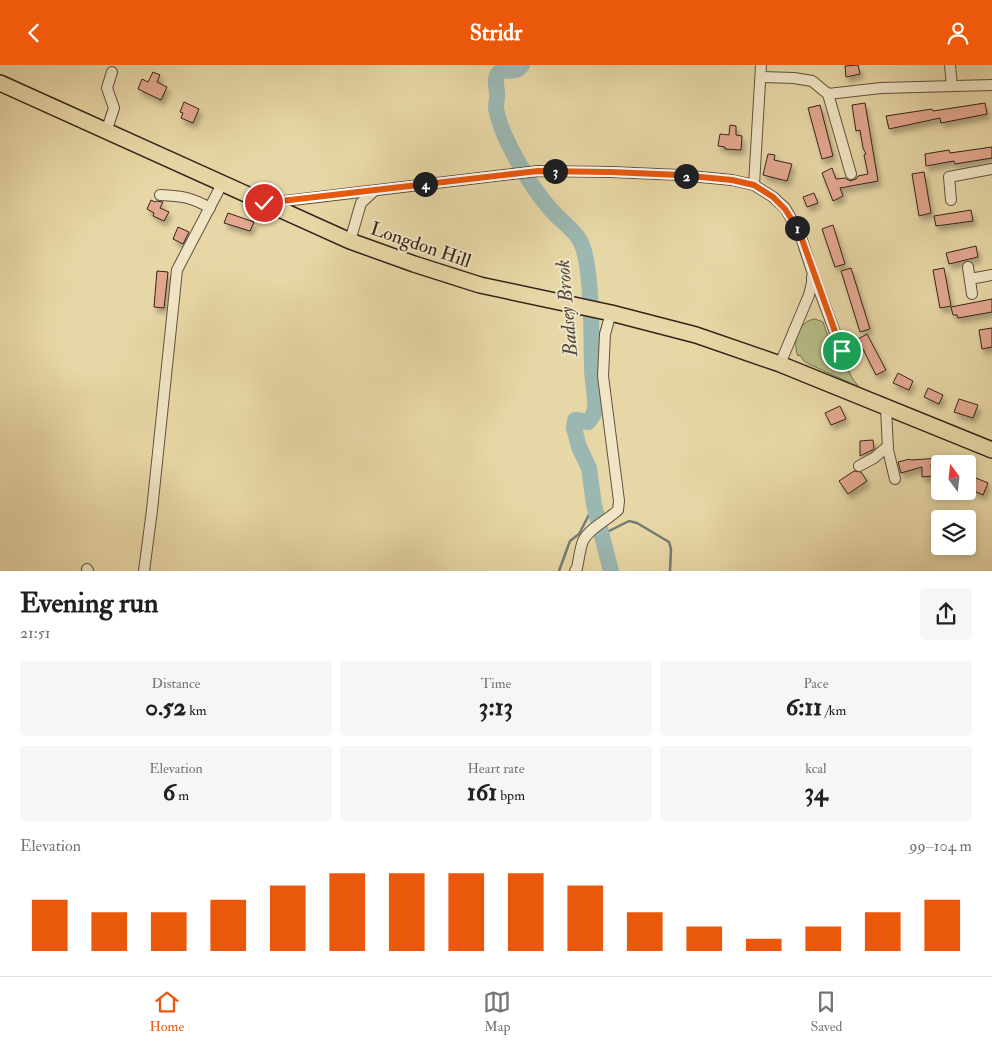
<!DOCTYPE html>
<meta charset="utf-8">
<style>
:root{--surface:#fff;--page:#f6f6f6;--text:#202124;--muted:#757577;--line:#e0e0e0;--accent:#ea580c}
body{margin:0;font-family:"IM FELL Double Pica",serif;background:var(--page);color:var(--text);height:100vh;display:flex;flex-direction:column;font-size:19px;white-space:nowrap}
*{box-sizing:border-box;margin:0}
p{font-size:16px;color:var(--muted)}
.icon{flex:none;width:28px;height:28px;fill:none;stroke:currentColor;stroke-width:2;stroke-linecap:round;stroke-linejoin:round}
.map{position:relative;height:506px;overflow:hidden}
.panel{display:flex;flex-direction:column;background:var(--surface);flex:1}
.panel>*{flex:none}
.needle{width:32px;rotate:345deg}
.buttons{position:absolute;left:931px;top:390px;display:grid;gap:10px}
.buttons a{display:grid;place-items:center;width:45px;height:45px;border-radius:5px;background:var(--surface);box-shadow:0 2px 8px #0003;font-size:25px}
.pin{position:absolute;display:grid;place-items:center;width:42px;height:42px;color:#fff;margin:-21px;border:2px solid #fff;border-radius:50%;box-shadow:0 1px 5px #0007}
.km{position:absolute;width:25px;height:25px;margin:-12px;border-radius:50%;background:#222;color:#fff;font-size:14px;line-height:25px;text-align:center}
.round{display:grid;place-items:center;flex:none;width:52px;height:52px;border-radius:5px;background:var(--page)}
.head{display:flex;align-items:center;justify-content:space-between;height:85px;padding:0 20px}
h1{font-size:28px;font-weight:700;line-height:38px}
.figures{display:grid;grid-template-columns:repeat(3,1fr);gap:8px;height:85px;padding:5px 20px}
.figures div{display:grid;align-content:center;border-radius:5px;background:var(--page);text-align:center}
.figures b{font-size:25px;font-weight:700}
.figures small{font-size:14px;font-weight:400}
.figures p{font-size:14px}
.chart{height:140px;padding:10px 20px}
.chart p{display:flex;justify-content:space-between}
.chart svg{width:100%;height:90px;margin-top:5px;stroke:var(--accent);stroke-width:6}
header{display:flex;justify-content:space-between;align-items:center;height:65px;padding:0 20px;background:var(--accent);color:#fff;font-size:22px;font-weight:700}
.tabs{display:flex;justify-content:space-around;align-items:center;height:70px;border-top:1px solid var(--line);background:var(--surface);font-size:14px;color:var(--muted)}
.tabs a{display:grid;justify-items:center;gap:2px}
.tabs .active{color:var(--accent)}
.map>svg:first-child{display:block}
</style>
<header><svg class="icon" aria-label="back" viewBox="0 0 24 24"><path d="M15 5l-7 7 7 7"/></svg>Stridr<svg class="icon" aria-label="person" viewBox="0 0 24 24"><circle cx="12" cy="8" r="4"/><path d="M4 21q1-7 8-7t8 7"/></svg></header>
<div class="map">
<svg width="992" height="506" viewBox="0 0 992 506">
<defs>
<filter id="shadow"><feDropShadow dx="3" dy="5" stdDeviation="2.5" flood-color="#0004"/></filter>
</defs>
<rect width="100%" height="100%" fill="#e8d7a6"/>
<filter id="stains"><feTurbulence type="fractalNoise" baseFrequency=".004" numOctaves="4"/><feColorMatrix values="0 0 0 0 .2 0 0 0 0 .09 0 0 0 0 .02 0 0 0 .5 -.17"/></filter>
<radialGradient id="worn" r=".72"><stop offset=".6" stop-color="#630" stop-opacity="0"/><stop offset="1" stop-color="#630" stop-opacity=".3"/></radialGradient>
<!-- green -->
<path fill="#b6be86" stroke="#757050" d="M815 254 823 257 832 283 834 286 841 288 852 313 859 322 809 299 804 296 800 290 798 291C792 277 798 256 815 254Z"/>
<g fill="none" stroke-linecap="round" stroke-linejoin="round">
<!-- stream -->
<g stroke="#727c75" stroke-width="2.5">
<path d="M601 470 629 456 637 458 669 477 671 484 670 506"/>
<path d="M559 506 570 476 579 469 594 440"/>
</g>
<!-- river -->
<path stroke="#9bb7b1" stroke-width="16" d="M522 0C517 8 508 5 500 6 492 15 498 22 497 32 497 35 496 39 496 43 501 73 532 124 552 146 560 155 573 164 579 174 593 195 591 275 592 302 592 316 596 330 595 344 594 350 592 353 588 357L576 355H575L574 363 579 382 589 403 594 440 611 506"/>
</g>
<!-- building -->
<g fill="#e3a78f" stroke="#34231a" filter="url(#shadow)">
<path d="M858 0 860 9 846 12 845 1Z"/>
<path d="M153 7 160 10 157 17 167 22 161 35 138 24 142 14 148 17Z"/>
<path d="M184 37 199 44 193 58 181 53 183 48 180 47Z"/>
<path d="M865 38 878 116 840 123 843 131 833 136 822 108 832 103 836 114 845 113 850 116 856 114 858 111 868 109 864 90 866 89 863 83 860 65 856 66 852 40Z"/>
<path d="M985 38 987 49 941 58 940 53 889 64 886 51 932 44 933 46Z"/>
<path d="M820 40 833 91 822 94 808 43Z"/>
<path d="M730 60 736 61V70L742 71 741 85 725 84V82L718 81 720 69 729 70Z"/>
<path d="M992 82V93L955 99 954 96 926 101 925 89 949 85 950 88Z"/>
<path d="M768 89 775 90 774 95 792 99 787 116 763 110Z"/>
<path d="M924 107 931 148 919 151 912 109Z"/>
<path d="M814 128 818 138 807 142 803 132Z"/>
<path d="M151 135 155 137 156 136 163 137 160 143 169 147 164 156 153 151 154 148 147 144Z"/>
<path d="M971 145 973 156 936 161 934 151Z"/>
<path d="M228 148 254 157 250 166 224 158Z"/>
<path d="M833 160 845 199 835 202 822 164Z"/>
<path d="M178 162 189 167 183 179 173 174Z"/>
<path d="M976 181 978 192 949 199 946 188Z"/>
<path d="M851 203 870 264 860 267 841 206Z"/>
<path d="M944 203 951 241 940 243 933 205Z"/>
<path d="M157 206 168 207 164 243 154 242Z"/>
<path d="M992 234V247L958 253 957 250H953L951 242Z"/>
<path d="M992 263V282L982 284 979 265Z"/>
<path d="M867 269 886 305 876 310 858 274Z"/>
<path d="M898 308 913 316 909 325 893 318Z"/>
<path d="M928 323 943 330 939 339 924 332Z"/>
<path d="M959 334 978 340 973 353 954 347Z"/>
<path d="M840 341 846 354 831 360 825 348Z"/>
<path d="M873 375 874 384 860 391V376Z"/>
<path d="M940 393V396L931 399 932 411 922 412V402L901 408 898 397 910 394 911 395Z"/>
<path d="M854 406 861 407 867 416 848 429 839 416Z"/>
<path d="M976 413 988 418 983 430 972 425Z"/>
</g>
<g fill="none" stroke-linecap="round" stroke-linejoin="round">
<!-- minor casing -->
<g stroke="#61503d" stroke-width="12">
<g id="minor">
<path d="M950 0 952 21"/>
<path d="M761 12 794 13 812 16 828 29 851 109"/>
<path d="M828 29 881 23 992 20"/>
<path d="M106 67 114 43 107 23 112 7"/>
<path d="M754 120 761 0"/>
<path d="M160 130C182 131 191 132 210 143"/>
<path d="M951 135 949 112 992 104"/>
<path d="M268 138 538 106 611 107 680 110 732 115 754 120 773 132 785 143 792 155 799 166 812 206 842 286"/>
<path d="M350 176 361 138 374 126"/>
<path d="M968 202 972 229"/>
<path d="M970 214 992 210"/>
<path d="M780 299 809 230 812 218V212"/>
<path d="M886 342 888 385 895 414"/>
<path d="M859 401 874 393 888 381"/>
<path d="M87 504 88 506"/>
<path d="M144 506 152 445 177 205 222 119"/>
<path d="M575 506 577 503C579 494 580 483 583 476 589 463 608 455 618 445L619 436 603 311 605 269 611 248"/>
</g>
</g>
<!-- highway casing -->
<g stroke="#34231a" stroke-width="18">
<path id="highway" d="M0 18 350 176 414 199 480 220 611 248 696 270 780 299 992 385"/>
</g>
<!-- minor -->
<use href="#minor" stroke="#f0e5c5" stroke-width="10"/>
<!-- highway -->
<use href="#highway" stroke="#e8d7a6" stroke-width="15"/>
</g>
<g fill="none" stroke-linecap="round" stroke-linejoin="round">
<!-- route casing -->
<g stroke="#fff" stroke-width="10">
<path id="route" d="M264 138 538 106 611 107 680 110 732 115 754 120 773 132 785 144 799 166 842 286"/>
</g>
<!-- route -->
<use href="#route" stroke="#ea580c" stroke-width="6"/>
</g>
<g text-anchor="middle" stroke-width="4" stroke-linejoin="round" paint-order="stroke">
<!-- street labels -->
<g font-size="19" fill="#34231a" stroke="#f0e5c5">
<text transform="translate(421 179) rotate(19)" y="7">Longdon Hill</text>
</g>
<!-- water labels -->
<g font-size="20" font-style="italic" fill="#4e4840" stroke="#f0e5c5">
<text transform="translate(566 243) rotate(-95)" y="7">Badsey Brook</text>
</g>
</g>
<rect width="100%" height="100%" filter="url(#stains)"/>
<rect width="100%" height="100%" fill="url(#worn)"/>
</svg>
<div class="buttons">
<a><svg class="needle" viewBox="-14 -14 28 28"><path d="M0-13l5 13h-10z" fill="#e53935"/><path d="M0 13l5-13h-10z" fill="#757577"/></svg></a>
<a><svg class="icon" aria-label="layers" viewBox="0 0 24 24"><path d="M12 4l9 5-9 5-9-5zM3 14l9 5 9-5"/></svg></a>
</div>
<div class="pin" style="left:842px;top:286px;background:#1e9e55"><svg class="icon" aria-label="arrive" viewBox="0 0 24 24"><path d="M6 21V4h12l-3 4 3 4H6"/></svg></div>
<div class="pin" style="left:264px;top:138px;background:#d93025"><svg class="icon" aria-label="check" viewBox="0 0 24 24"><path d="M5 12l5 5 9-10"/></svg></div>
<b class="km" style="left:797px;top:163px">1</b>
<b class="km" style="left:686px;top:111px">2</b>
<b class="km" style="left:555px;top:106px">3</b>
<b class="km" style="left:425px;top:119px">4</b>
</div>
<section class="panel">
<div class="head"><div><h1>Evening run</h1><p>21:51</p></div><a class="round"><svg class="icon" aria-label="share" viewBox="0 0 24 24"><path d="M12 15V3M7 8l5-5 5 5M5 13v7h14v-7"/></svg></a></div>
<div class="figures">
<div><p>Distance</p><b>0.52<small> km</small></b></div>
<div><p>Time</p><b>3:13</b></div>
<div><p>Pace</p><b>6:11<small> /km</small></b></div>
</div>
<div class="figures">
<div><p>Elevation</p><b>6<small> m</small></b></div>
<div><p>Heart rate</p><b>161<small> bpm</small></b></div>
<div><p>kcal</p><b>34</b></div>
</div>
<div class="chart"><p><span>Elevation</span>99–104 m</p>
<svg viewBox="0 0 160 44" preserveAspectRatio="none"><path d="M5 44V19M15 44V25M25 44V25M35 44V19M45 44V12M55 44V6M65 44V6M75 44V6M85 44V6M95 44V12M105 44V25M115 44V32M125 44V38M135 44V32M145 44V25M155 44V19"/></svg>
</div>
</section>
<nav class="tabs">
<a class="active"><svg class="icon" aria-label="home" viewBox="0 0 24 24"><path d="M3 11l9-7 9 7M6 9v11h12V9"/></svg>Home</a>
<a><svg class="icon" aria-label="map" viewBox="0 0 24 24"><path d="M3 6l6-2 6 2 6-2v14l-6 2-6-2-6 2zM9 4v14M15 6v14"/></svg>Map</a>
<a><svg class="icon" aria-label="saved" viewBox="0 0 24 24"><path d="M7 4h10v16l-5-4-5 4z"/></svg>Saved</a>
</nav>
